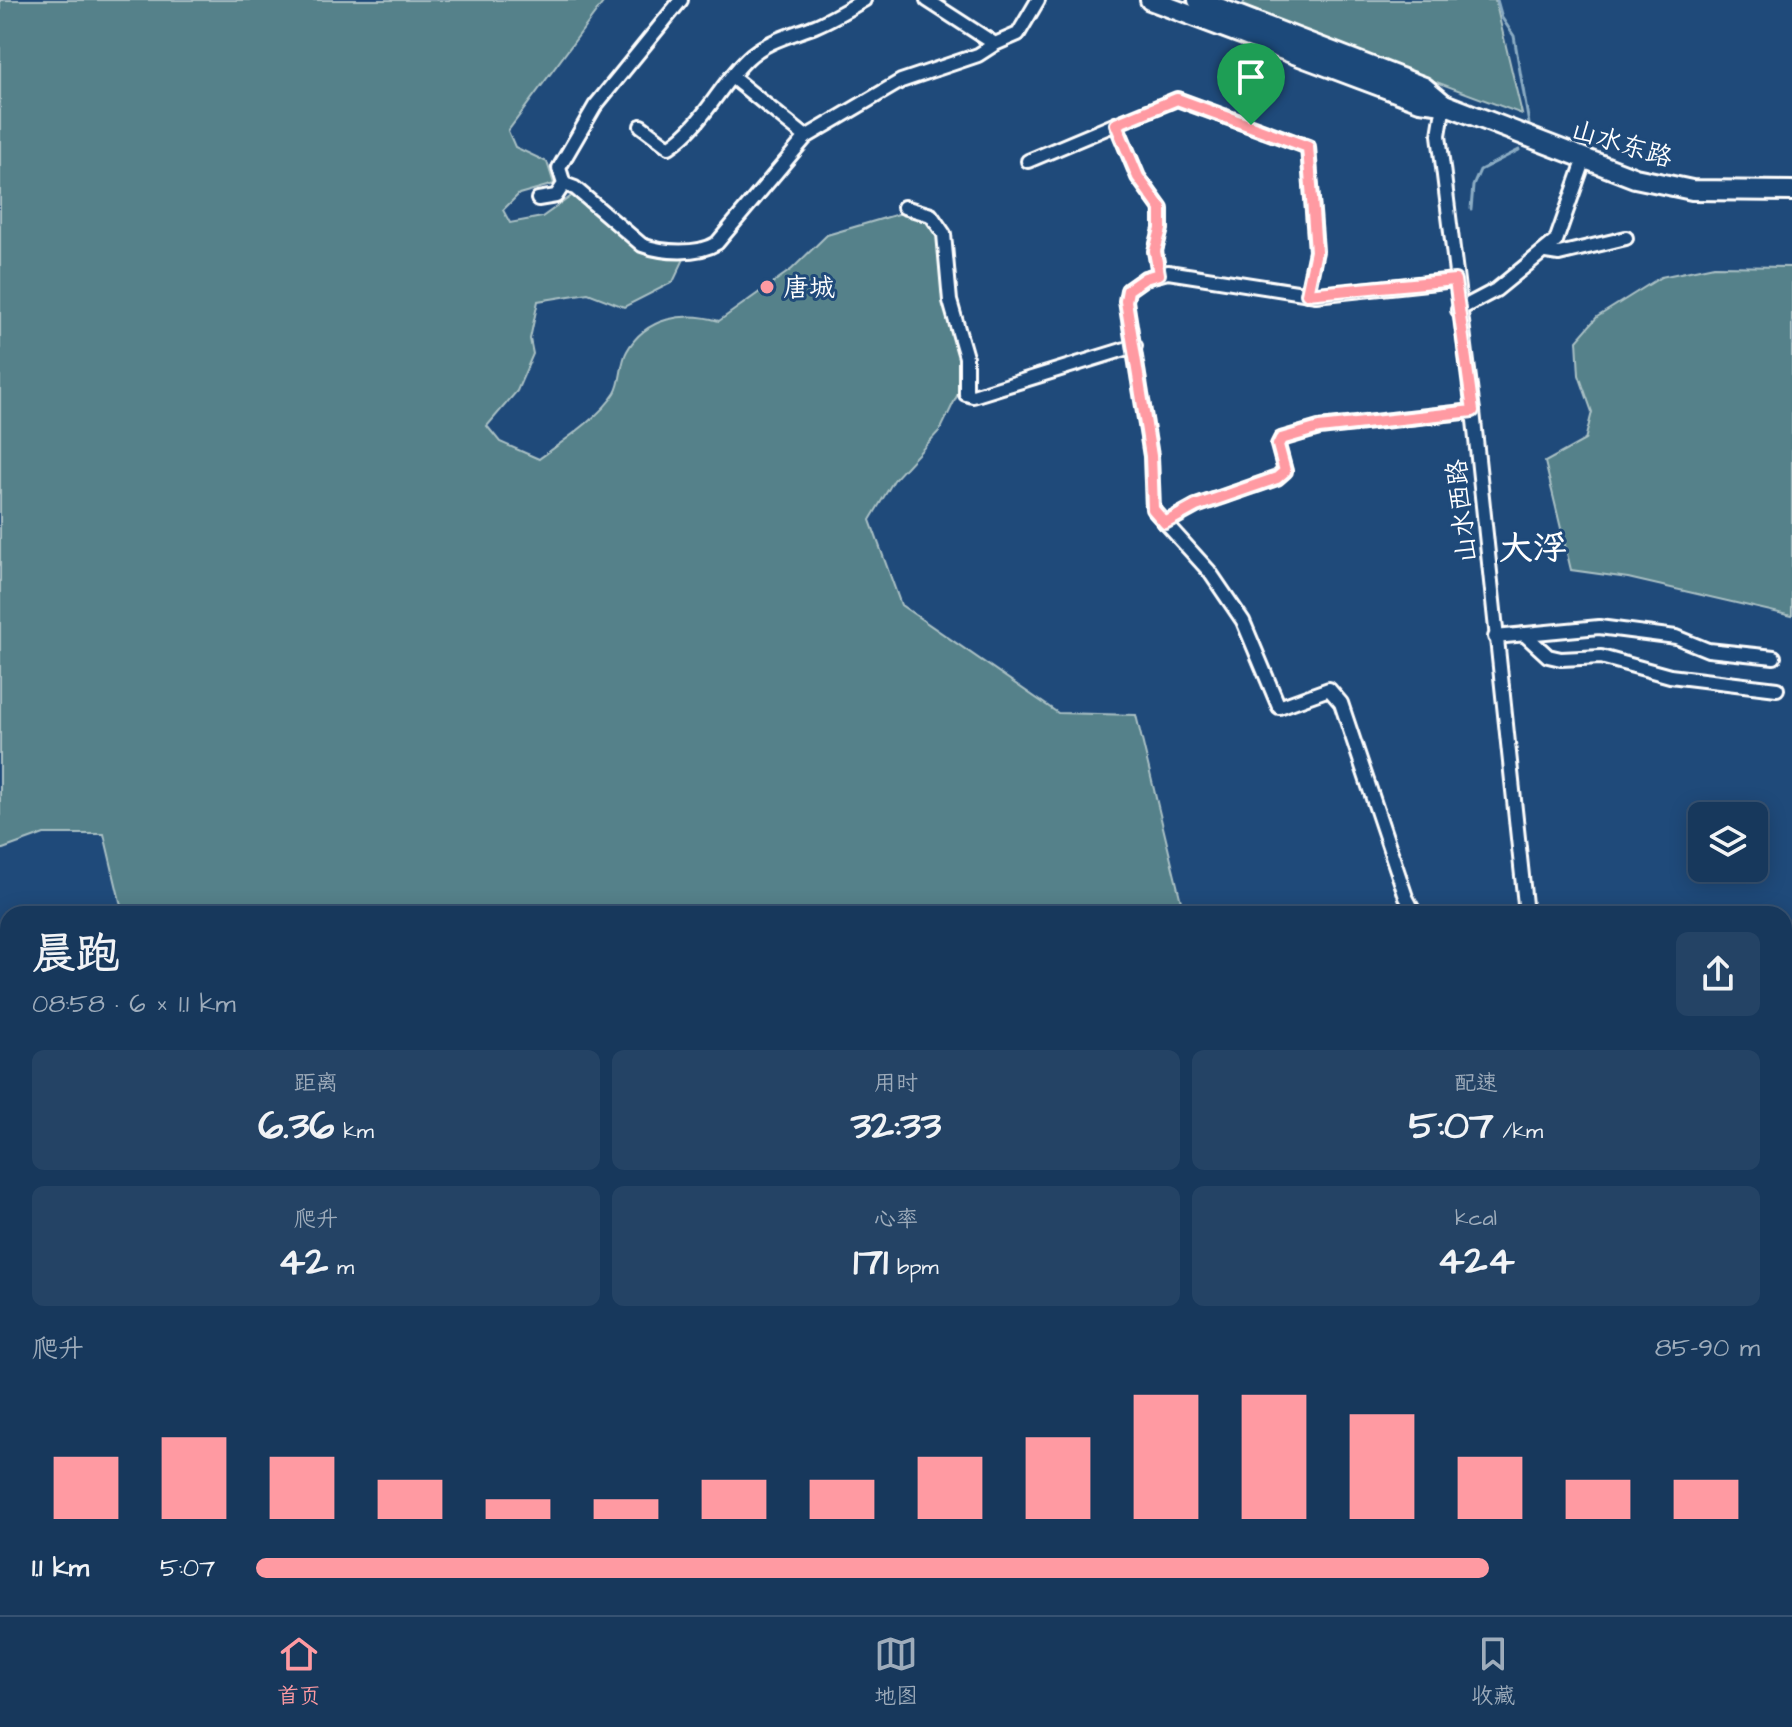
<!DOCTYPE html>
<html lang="zh">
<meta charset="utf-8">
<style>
:root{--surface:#17385c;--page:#244365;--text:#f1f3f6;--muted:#9eacbb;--line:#365272;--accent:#ff9aa2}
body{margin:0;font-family:"Architects Daughter","LXGW WenKai TC",sans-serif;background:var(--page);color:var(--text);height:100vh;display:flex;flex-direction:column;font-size:30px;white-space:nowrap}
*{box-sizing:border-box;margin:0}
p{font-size:26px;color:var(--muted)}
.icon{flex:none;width:44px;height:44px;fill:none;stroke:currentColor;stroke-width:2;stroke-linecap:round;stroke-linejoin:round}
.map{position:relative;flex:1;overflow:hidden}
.sheet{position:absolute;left:0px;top:906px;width:1792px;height:710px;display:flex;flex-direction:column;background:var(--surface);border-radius:24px 24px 0 0;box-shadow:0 4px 20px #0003,0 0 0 2px var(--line)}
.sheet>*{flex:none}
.buttons{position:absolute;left:1688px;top:802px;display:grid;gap:16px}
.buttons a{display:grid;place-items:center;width:80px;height:80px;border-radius:12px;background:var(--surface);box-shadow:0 4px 20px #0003,0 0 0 2px var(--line);font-size:40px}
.pin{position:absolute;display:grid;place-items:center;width:68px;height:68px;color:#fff;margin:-82px -34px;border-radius:50% 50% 50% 0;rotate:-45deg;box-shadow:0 0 8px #0007}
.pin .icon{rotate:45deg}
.round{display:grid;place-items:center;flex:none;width:84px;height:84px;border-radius:12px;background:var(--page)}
.summary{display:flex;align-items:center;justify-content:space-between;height:136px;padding:0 32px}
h1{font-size:44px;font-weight:800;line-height:60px}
.figures{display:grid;grid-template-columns:repeat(3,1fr);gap:12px;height:136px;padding:8px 32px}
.figures div{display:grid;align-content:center;border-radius:12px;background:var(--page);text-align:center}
.figures b{font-size:40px;font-weight:800}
.figures small{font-size:22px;font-weight:400}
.figures p{font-size:22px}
.chart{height:224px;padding:16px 32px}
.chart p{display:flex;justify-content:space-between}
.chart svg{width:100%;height:144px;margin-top:8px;stroke:var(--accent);stroke-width:6}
ul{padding:0 32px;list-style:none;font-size:26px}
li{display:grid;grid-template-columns:128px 96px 1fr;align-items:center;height:60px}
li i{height:20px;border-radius:10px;background:var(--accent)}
.menu{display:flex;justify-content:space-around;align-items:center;height:112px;border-top:2px solid var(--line);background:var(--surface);font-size:22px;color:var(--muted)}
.menu a{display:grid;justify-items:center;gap:4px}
.menu .active{color:var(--accent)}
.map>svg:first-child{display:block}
</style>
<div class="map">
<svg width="1792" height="1615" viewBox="0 0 1792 1615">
<rect width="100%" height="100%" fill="#1f4a7a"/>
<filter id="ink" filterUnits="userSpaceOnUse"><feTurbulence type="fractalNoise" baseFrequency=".0125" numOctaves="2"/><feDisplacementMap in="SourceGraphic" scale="16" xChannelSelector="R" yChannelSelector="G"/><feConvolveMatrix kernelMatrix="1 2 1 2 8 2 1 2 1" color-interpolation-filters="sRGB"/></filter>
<g filter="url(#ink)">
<!-- built -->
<path fill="#35587e" d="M1440 1608H1601L1600 1615H1442Z"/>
<!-- green -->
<g fill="#54818a" stroke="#aac0c4" stroke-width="2">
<path d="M0 0H605L508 131 515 147 547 162 554 184 519 194 503 210 510 223 542 217 573 195C614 229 629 253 685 257L673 282 624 307 588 293 538 301 530 339 533 354 517 391 487 426 500 442 539 459C562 442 600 417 615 393 622 382 620 363 627 351 646 317 685 311 719 321L792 269 827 235 919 208 948 240 966 377 941 429 894 480 870 520 901 605 1058 713 1136 715 1184 914H123L104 834H44L0 850Z"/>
<path d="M1245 0H1495L1522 114 1241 9Z"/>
<path d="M1714 266 1792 267V616L1628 578 1571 570 1545 462 1585 440 1592 412 1579 375 1577 340 1597 317 1661 277Z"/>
<path d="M1784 1155 1792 1158V1260L1784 1262Z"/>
<path d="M239 1608H465L469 1615H241Z"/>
<path d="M597 1608H724L725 1611 719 1615H569Z"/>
<path d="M901 1608H1260L1261 1611 1270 1608H1440L1442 1615H904Z"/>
</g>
<!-- water -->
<path fill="#3e759b" stroke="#8bacc3" stroke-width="2" d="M0 1281 8 1290V1608H129L132 1615H0Z"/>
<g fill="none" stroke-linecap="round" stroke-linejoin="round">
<!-- stream -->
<g stroke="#8bacc3" stroke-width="3">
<path d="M1497 0 1502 18 1514 36 1529 124"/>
<path d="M1471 209 1473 186 1480 170 1519 150"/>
</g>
<!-- minor casing -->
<g stroke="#fff" stroke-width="18">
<g id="minor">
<path d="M927 0 995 44 1018 34 1038 0"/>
<path d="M733 78 806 137 901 81 978 55 995 44"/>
<path d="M1444 104 1439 135 1473 411 1526 914"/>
<path d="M641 126 669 147C704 124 718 87 747 59 765 41 792 35 815 26 832 19 848 9 864 0"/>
<path d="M1028 161 1116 124"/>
<path d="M564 184 575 188 642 245C663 253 698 255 717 243L806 137"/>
<path d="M538 199 556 196 564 184 559 168 595 106 681 0"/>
<path d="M904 207 931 215 944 234 950 301 966 357V394L973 396 1135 346"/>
<path d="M1546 252 1559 254 1626 238"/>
<path d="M1159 274 1155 251 1161 229V209L1138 177 1116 124 1177 99 1308 147 1316 251 1307 294"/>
<path d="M1458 310 1496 290 1556 241 1584 161"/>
<path d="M1165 523 1196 506 1277 478 1285 471 1278 445 1281 439 1319 428 1473 411"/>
<path d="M1524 634 1548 656 1561 659 1601 657 1670 676 1777 689"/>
<path d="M1495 637 1599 627 1676 637 1708 650 1774 657"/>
<path d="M1415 914 1406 897 1341 703 1329 689 1279 707 1243 621 1209 571 1153 509 1151 456 1126 301 1128 290 1145 278 1168 272 1316 295 1455 280"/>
<path d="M1784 1035 1787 1036"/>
<path d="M1611 1615 1612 1608"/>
</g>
</g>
<!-- highway casing -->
<g stroke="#fff" stroke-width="24">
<g id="highway">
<path d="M1150 0 1420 101 1444 104 1635 178 1692 190 1792 191"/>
<path d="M1198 0 1424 87 1444 104"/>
</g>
</g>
<!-- minor -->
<use href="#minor" stroke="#1f4a7a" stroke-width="12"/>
<!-- highway -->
<use href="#highway" stroke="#1f4a7a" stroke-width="18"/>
</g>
</g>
<g fill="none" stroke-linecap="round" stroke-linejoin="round" filter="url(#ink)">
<!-- route casing -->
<g stroke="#fff" stroke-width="16">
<path id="route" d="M1177 99 1308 147 1316 251 1307 294 1455 280 1473 411 1319 428 1281 439 1278 445 1285 471 1277 478 1196 506 1165 523 1153 509 1151 456 1126 301 1128 290 1145 278 1159 274 1155 251 1161 229V209L1138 177 1116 124Z"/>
</g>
<!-- route -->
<use href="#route" stroke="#ff9aa2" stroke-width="10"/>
</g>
<!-- markers -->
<circle fill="#ff9aa2" stroke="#1f4a7a" stroke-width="3" cx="767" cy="287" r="8"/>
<g text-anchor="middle" stroke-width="6" stroke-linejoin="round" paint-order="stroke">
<!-- street labels -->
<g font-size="26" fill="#fff" stroke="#1f4a7a">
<text transform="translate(1622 143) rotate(17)" y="9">山水东路</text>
<text transform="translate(1461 511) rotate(-96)" y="9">山水西路</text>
</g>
<!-- poi labels -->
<g font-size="26" fill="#fff" stroke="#1f4a7a" text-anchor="start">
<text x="783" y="296">唐城</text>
</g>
<!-- district labels -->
<g font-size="34" font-weight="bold" fill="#fff" stroke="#1f4a7a">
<text x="1533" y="559">大浮</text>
</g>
</g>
</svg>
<div class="buttons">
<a><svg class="icon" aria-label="layers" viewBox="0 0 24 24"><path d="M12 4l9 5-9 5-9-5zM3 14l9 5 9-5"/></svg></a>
</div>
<div class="pin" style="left:1251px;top:125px;background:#1e9e55"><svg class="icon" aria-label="arrive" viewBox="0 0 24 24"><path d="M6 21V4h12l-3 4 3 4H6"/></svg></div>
<section class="sheet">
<div class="summary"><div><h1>晨跑</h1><p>08:58 · 6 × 1.1 km</p></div><a class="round"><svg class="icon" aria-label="share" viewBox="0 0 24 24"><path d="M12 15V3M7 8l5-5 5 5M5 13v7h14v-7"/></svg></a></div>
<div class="figures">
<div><p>距离</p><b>6.36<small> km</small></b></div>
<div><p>用时</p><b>32:33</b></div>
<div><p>配速</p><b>5:07<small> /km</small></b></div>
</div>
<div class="figures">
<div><p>爬升</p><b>42<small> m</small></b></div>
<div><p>心率</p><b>171<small> bpm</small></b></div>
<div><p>kcal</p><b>424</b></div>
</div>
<div class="chart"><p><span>爬升</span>85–90 m</p>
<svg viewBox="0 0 160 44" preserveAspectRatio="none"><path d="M5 44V25M15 44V19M25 44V25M35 44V32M45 44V38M55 44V38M65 44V32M75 44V32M85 44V25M95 44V19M105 44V6M115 44V6M125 44V12M135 44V25M145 44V32M155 44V32"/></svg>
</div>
<ul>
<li><b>1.1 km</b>5:07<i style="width:82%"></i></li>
</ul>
</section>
</div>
<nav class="menu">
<a class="active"><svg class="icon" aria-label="home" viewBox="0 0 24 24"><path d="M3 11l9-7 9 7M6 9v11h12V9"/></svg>首页</a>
<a><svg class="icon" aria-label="map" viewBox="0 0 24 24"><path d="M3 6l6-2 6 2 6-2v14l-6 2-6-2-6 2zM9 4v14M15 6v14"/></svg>地图</a>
<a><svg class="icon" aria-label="saved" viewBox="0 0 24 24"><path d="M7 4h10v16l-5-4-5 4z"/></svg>收藏</a>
</nav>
